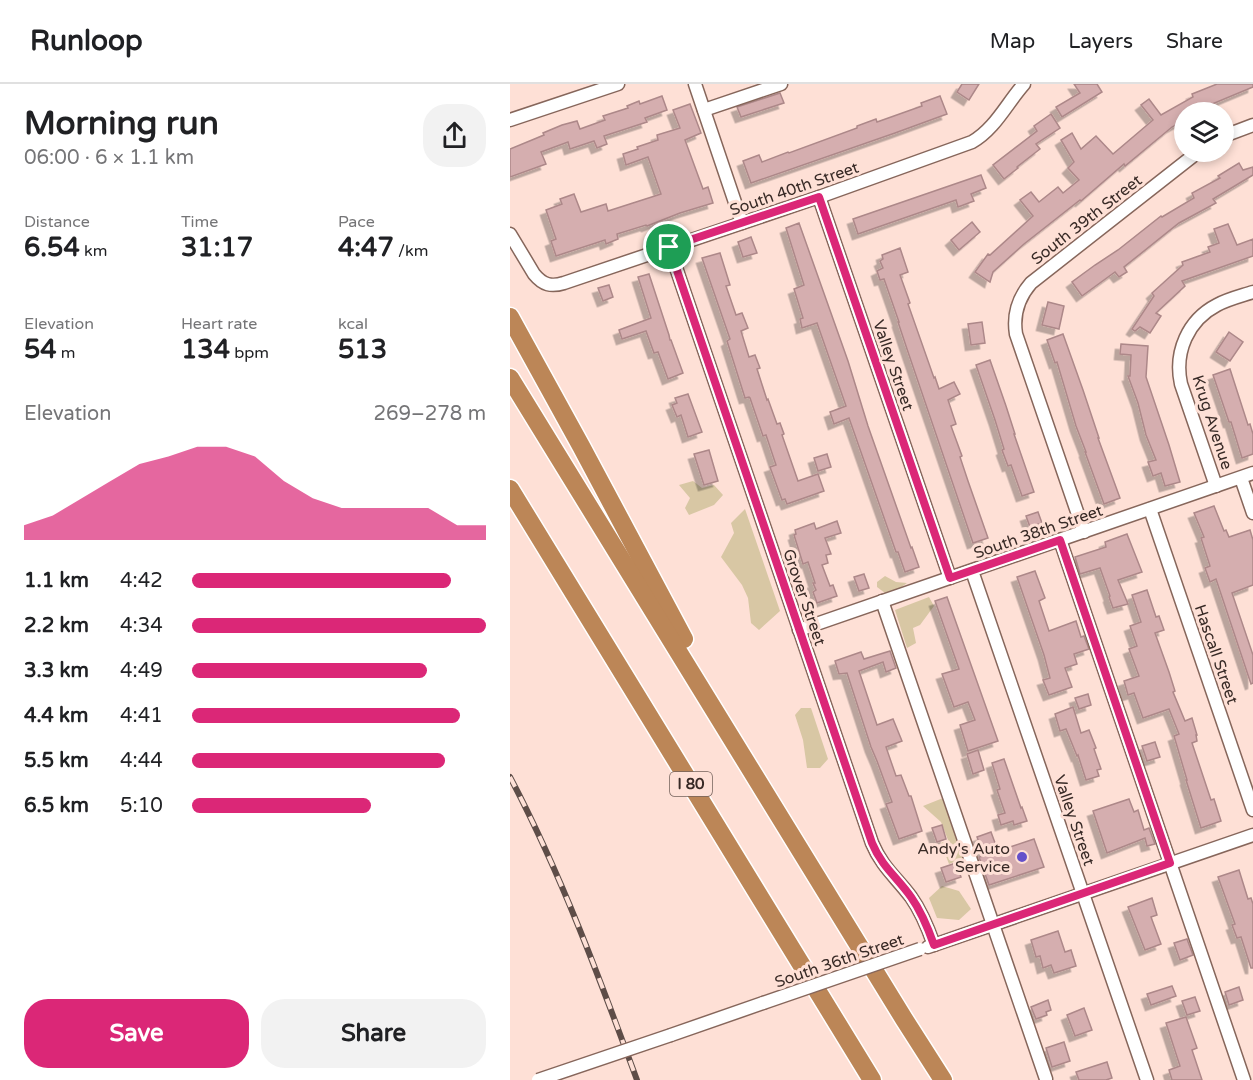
<!DOCTYPE html>
<meta charset="utf-8">
<style>
:root{--surface:#fff;--page:#f2f2f2;--text:#202124;--muted:#757577;--line:#e0e0e0;--accent:#db2777}
body{margin:0;font-family:"Varela Round",sans-serif;background:var(--page);color:var(--text);height:100vh;display:flex;flex-direction:column;font-size:22px;white-space:nowrap}
*{box-sizing:border-box;margin:0}
p{font-size:20px;color:var(--muted)}
.icon{flex:none;width:33px;height:33px;fill:none;stroke:currentColor;stroke-width:2;stroke-linecap:round;stroke-linejoin:round}
.map{position:relative;flex:1;overflow:hidden}
.drawer{display:flex;flex-direction:column;background:var(--surface);width:510px}
.drawer>*{flex:none}
.buttons{position:absolute;left:664px;top:18px;display:grid;gap:12px}
.buttons a{display:grid;place-items:center;width:60px;height:60px;border-radius:50%;background:var(--surface);box-shadow:0 3px 9px #0003;font-size:30px}
.pin{position:absolute;display:grid;place-items:center;width:51px;height:51px;color:#fff;margin:-26px;border:3px solid #fff;border-radius:50%;box-shadow:0 2px 6px #0007}
.round{display:grid;place-items:center;flex:none;width:63px;height:63px;border-radius:24px;background:var(--page)}
.summary{display:flex;align-items:center;justify-content:space-between;height:102px;padding:0 24px}
h1{font-size:33px;font-weight:700;line-height:45px}
.metrics{display:grid;grid-template-columns:repeat(3,1fr);gap:9px;height:102px;padding:6px 24px}
.metrics div{display:grid;align-content:center}
.metrics b{font-size:26px;font-weight:700}
.metrics small{font-size:16px;font-weight:400}
.metrics p{font-size:16px}
.chart{height:168px;padding:12px 24px}
.chart p{display:flex;justify-content:space-between}
.chart svg{width:100%;height:108px;margin-top:6px;fill:var(--accent);opacity:.7}
.primary-button{display:flex;gap:12px;margin-top:auto;padding:12px 24px}
.primary-button a{flex:1;height:69px;border-radius:24px;background:var(--accent);color:#fff;font-size:24px;font-weight:700;line-height:69px;text-align:center}
.primary-button a+a{background:var(--page);color:var(--text)}
ul{padding:0 24px;list-style:none;font-size:20px}
li{display:grid;grid-template-columns:96px 72px 1fr;align-items:center;height:45px}
li i{height:15px;border-radius:8px;background:var(--accent)}
header{display:flex;align-items:center;gap:36px;box-sizing:border-box;height:84px;padding:0 30px;background:var(--surface);border-bottom:2px solid var(--line)}
header strong{font-size:28px}
nav{display:flex;gap:33px;margin-inline-start:auto;font-size:21px}
main{display:flex;flex:1;min-height:0}
.map>svg:first-child{display:block}
</style>
<header>
<strong>Runloop</strong>
<nav><a>Map</a><a>Layers</a><a>Share</a></nav>
</header>
<main>
<section class="drawer">
<div class="summary"><div><h1>Morning run</h1><p>06:00 · 6 × 1.1 km</p></div><a class="round"><svg class="icon" aria-label="share" viewBox="0 0 24 24"><path d="M12 15V3M7 8l5-5 5 5M5 13v7h14v-7"/></svg></a></div>
<div class="metrics">
<div><p>Distance</p><b>6.54<small> km</small></b></div>
<div><p>Time</p><b>31:17</b></div>
<div><p>Pace</p><b>4:47<small> /km</small></b></div>
</div>
<div class="metrics">
<div><p>Elevation</p><b>54<small> m</small></b></div>
<div><p>Heart rate</p><b>134<small> bpm</small></b></div>
<div><p>kcal</p><b>513</b></div>
</div>
<div class="chart"><p><span>Elevation</span>269–278 m</p>
<svg viewBox="0 0 160 44" preserveAspectRatio="none"><path d="M0 44V38L10 34L20 27L30 20L40 13L50 10L60 6L70 6L80 10L90 20L100 27L110 31L120 31L130 31L140 31L150 38L160 38V44z"/></svg>
</div>
<ul>
<li><b>1.1 km</b>4:42<i style="width:88%"></i></li>
<li><b>2.2 km</b>4:34<i style="width:100%"></i></li>
<li><b>3.3 km</b>4:49<i style="width:80%"></i></li>
<li><b>4.4 km</b>4:41<i style="width:91%"></i></li>
<li><b>5.5 km</b>4:44<i style="width:86%"></i></li>
<li><b>6.5 km</b>5:10<i style="width:61%"></i></li>
</ul>
<div class="primary-button"><a>Save</a><a>Share</a></div>
</section>
<div class="map">
<svg width="743" height="996" viewBox="0 0 743 996">
<defs>
<filter id="shadow"><feDropShadow dx="-5.5" dy="5.5" stdDeviation="0" flood-color="#0004"/></filter>
</defs>
<rect width="100%" height="100%" fill="#fee0d6"/>
<!-- green -->
<g fill="#d8c7a4">
<path d="M183 397 192 404 204 401 213 411 204 421 179 431 175 424 180 414 169 401Z"/>
<path d="M235 425 270 527 249 546 241 539 238 514 232 501 211 473 224 449 221 439Z"/>
<path d="M375 492 386 498 397 499 379 512 367 503V498Z"/>
<path d="M419 513 424 522 410 541 403 544 406 559 397 564 385 526Z"/>
<path d="M291 624H301L318 675 310 684H297L293 656 285 631Z"/>
<path d="M438 712 461 783 450 787 447 777 439 780 431 759 438 756 431 738 413 722Z"/>
<path d="M432 802 449 807 461 825 449 836 427 834 419 814Z"/>
</g>
<!-- building -->
<g fill="#d5aeaf" stroke="#ad8889" stroke-width="1.5" filter="url(#shadow)">
<path d="M452 0H469L459 16 447 8Z"/>
<path d="M564 0H587L592 8 552 33 546 23 570 9Z"/>
<path d="M707 0H743V3L683 28H675V36L662 43 615 82 614 80 571 117 570 116 514 160 483 188 480 198 465 188 478 170 480 171 523 132 510 116 521 108 529 118 548 103 553 109 569 96 558 84 564 78 551 56 562 49 571 65 586 52 603 70 643 36 631 21 639 15 651 31 683 13 682 10Z"/>
<path d="M270 9 274 19 231 33 227 23Z"/>
<path d="M152 12 157 26 135 34 137 38 94 52 97 60 87 64 84 57 60 65 58 58 31 68 36 80 0 93V65L34 51 33 49 52 41 67 37 70 45 95 36 93 32 118 24 117 22 129 17 130 20Z"/>
<path d="M430 12 437 30 385 49 241 99 233 77 249 71 252 78 278 68 279 69 347 44V42L366 35 367 38 412 22 411 19Z"/>
<path d="M180 20 191 49 175 56 193 105 198 103 203 119 170 129 137 142 136 141 107 150 108 155 96 160 95 156 46 172 41 157 46 155 36 126 52 120 50 115 64 110 71 128 96 120 98 127 151 110 138 73 116 81 113 70 128 65 127 63 148 56 147 51 170 44 163 26Z"/>
<path d="M541 30 550 44 526 60 530 65 507 83 508 84 494 95 483 81 527 47 524 42Z"/>
<path d="M729 79 733 86 743 83V91L703 115 706 119 669 139 614 183 617 188 609 193 605 188 572 212 562 198 585 181 608 166 651 132 652 133 684 114 682 109 710 94 708 92Z"/>
<path d="M471 91 476 104 461 110 464 117 448 123 446 116 348 150 343 135Z"/>
<path d="M462 138 470 148 449 166 441 156Z"/>
<path d="M289 139 338 277 358 342 401 464 402 463 409 483 395 488 388 468H386L339 334 324 340 320 328 336 322 307 239 292 244 290 235 293 234 284 205 294 201 276 144Z"/>
<path d="M718 140 727 161 743 155V172L672 197 675 202 646 229 651 232 640 249 630 243 625 247 622 245 644 212 642 209 673 181 672 178 700 168 698 163 709 159 704 145Z"/>
<path d="M241 153 247 169 233 173 228 158Z"/>
<path d="M390 164 398 188 390 191 400 219 398 220 424 294 425 293 429 305 444 298 450 310 438 316 446 340 441 342 452 372 450 373 458 397 478 454 463 459 397 265 388 238H389L374 195 370 196 367 187 373 184 370 177 373 175 372 171Z"/>
<path d="M210 169 220 201 216 202 226 231 232 229 238 244 231 247 239 273 245 271 250 284 247 285 257 316 258 315 267 340 270 339 274 350 272 351 288 397 308 390 314 407 277 420 275 415 272 416 260 383 266 381 256 351 253 352 240 314 239 313 235 314 217 257 220 255 192 174Z"/>
<path d="M139 190 159 251 160 256H161L173 289 158 295 148 268 144 269 136 247 112 255 109 246 141 234 128 193Z"/>
<path d="M99 201 103 213 93 217 88 204Z"/>
<path d="M538 218 554 222 549 245 532 241Z"/>
<path d="M472 238 475 259 461 261 458 240Z"/>
<path d="M719 248 733 258 720 277 706 268Z"/>
<path d="M553 250 573 306 589 354H588L610 414 594 420 575 368H576L566 342 547 278 545 279 537 256Z"/>
<path d="M611 260 638 262 636 293 659 361 670 398 655 402 651 389 643 392 638 378 646 376 636 351 628 319 618 292H620L621 271 610 270Z"/>
<path d="M480 276 496 322 505 350H504L524 408 512 412 501 381 498 382 492 366 494 365 485 336 466 281Z"/>
<path d="M720 285 738 341 740 340 743 350V370L732 374 721 338H719L703 291Z"/>
<path d="M178 310 192 348 178 353 171 331 167 333 162 321 167 319 165 314Z"/>
<path d="M199 366 208 397 194 401 184 370Z"/>
<path d="M317 370 321 383 308 387 304 374Z"/>
<path d="M704 422 714 447 716 446 719 453 740 446 743 456V501L722 509 743 571V599L741 600 706 495 700 498 695 484 700 482 691 454 694 453 684 429Z"/>
<path d="M528 428 532 439 520 443 516 432Z"/>
<path d="M327 437 331 449 315 454 321 470 316 471 318 479 312 481 320 502 323 501 327 512 307 519 303 508 306 506 303 499H305L298 478 293 480 284 451 286 450 285 446 304 439 306 445Z"/>
<path d="M617 450 632 488 608 496 618 520 603 524 599 513 600 512 590 484 570 490 565 473 596 463 595 458Z"/>
<path d="M525 487 535 514 529 517 539 547 566 537 571 553 574 552 579 565 564 570 567 580 555 584 562 603 539 611 533 596 540 594 534 571 507 493Z"/>
<path d="M354 490 359 504 349 507 344 493Z"/>
<path d="M637 506 646 533 649 532 654 546 645 549 659 588 665 607 663 608 675 637 682 634 687 651H686L687 657 682 659 701 716 704 715 711 737 691 744 676 696H677L664 652 669 650 659 625 633 634 624 609 618 611 614 597 629 592 619 565 627 562 620 542 631 538 622 511Z"/>
<path d="M437 513 488 657 458 667 450 641 465 636 458 618 444 623 432 590 449 585 425 517Z"/>
<path d="M380 567 386 584 376 588 373 578 349 587 367 641 383 635 392 657 376 663 386 692 391 691 399 712H401L412 747 389 755 376 720 382 718 367 677 361 663 337 589 329 590 325 577 351 568 354 575Z"/>
<path d="M578 610 581 621 569 625 565 614Z"/>
<path d="M563 623 571 649 579 646 586 664 584 665 591 685 587 686 589 692 576 696 568 671 567 672 556 645 550 647 545 630Z"/>
<path d="M645 658 650 673 637 677 632 662Z"/>
<path d="M468 666 474 686 463 690 457 670Z"/>
<path d="M494 675 511 724 512 723 517 737 504 741 503 737 491 741 488 731 495 729 487 706 490 705 482 679Z"/>
<path d="M619 715 624 728 628 726 634 746 639 744 645 760 637 762 635 754 597 769 583 727Z"/>
<path d="M432 741 436 755 427 758 422 744Z"/>
<path d="M481 748 488 767 524 755 534 783 479 801 469 773 474 772 467 753Z"/>
<path d="M446 779 451 793 436 798 431 784Z"/>
<path d="M729 786 738 815 741 814 743 820V884H741L731 853 727 854 722 841 725 840 708 793Z"/>
<path d="M642 814 647 831 641 833 651 860 635 866 618 823Z"/>
<path d="M548 847 555 868 561 866 566 882 544 889 541 881 533 884 530 872 526 873 521 856Z"/>
<path d="M677 855 683 871 670 876 664 859Z"/>
<path d="M662 902 666 912 641 921 637 910Z"/>
<path d="M729 903 733 916 719 921 715 908Z"/>
<path d="M685 913 690 927 677 931 672 917Z"/>
<path d="M538 916 541 926 536 928 537 931 526 935 521 923Z"/>
<path d="M574 924 582 946 565 952 557 931Z"/>
<path d="M676 933 687 964 682 966 692 996H662L659 986 670 982 656 939Z"/>
<path d="M554 958 560 977 542 983 536 964Z"/>
<path d="M597 978 602 994 596 996H569L566 988Z"/>
</g>
<g fill="none" stroke-linecap="round" stroke-linejoin="round">
<!-- minor casing -->
<g stroke="#86665b" stroke-width="15">
<g id="minor">
<path d="M185 0 232 139"/>
<path d="M194 26 271 0"/>
<path d="M0 36 108 0"/>
<path d="M714 52 743 41"/>
<path d="M309 113 440 494"/>
<path d="M0 150 24 190C33 201 41 203 54 199L309 113 462 58C485 45 497 19 514 0"/>
<path d="M159 163 362 759C372 783 386 793 401 813 411 827 418 844 424 861"/>
<path d="M731 394 743 429"/>
<path d="M706 402 671 300C664 268 678 236 707 221 718 215 731 212 743 208"/>
<path d="M640 425 743 726"/>
<path d="M574 448 506 250C503 231 508 214 521 199L688 68"/>
<path d="M550 456 734 996"/>
<path d="M462 487 637 996"/>
<path d="M372 517 536 995"/>
<path d="M289 546 743 389"/>
<path d="M418 863 743 751"/>
<path d="M161 951 253 919"/>
</g>
</g>
<!-- highway casing -->
<g stroke="#fff" stroke-width="21">
<g id="highway">
<path d="M0 233 71 362 174 555"/>
<path d="M0 294 394 935 433 996"/>
<path d="M0 405 362 996"/>
</g>
</g>
<!-- minor -->
<use href="#minor" stroke="#fff" stroke-width="12"/>
<!-- highway -->
<use href="#highway" stroke="#bc8657" stroke-width="18"/>
<!-- rail casing -->
<g stroke="#5e4d48" stroke-width="6">
<path id="rail" d="M0 693C51 790 89 893 127 996"/>
</g>
<!-- rail -->
<use href="#rail" stroke="#fee0d6" stroke-width="4" stroke-dasharray="11" stroke-linecap="butt"/>
<!-- minor-bridge casing -->
<g stroke="#86665b" stroke-width="15" stroke-linecap="butt">
<g id="minor-bridge">
<path d="M253 919 410 865"/>
<path d="M28 996 161 951"/>
</g>
</g>
<!-- minor-bridge -->
<use href="#minor-bridge" stroke="#fff" stroke-width="12"/>
</g>
<g fill="none" stroke-linecap="round" stroke-linejoin="round">
<!-- route casing -->
<g stroke="#fff" stroke-width="12">
<path id="route" d="M309 113 440 494 550 456 660 779 424 861C418 844 411 827 401 813 387 793 372 783 362 759L159 163Z"/>
</g>
<!-- route -->
<use href="#route" stroke="#db2777" stroke-width="8"/>
</g>
<!-- markers -->
<circle fill="#6451ca" stroke="#fee0d6" stroke-width="2" cx="512" cy="773" r="6"/>
<g text-anchor="middle" stroke-width="6" stroke-linejoin="round" paint-order="stroke">
<!-- shield labels -->
<rect fill="#fee0d6" stroke="#73615b" stroke-width="1.5" x="160" y="688" width="42" height="24" rx="4.5"/>
<g font-size="15" font-weight="bold" fill="#382a26">
<text x="181" y="705">I 80</text>
</g>
<!-- street labels -->
<g font-size="16" fill="#382a26" stroke="#fee0d6">
<text transform="translate(284 104) rotate(-19)" y="6">South 40th Street</text>
<text transform="translate(576 135) rotate(-38)" y="6">South 39th Street</text>
<text transform="translate(384 281) rotate(71)" y="6">Valley Street</text>
<text transform="translate(703 338) rotate(72)" y="6">Krug Avenue</text>
<text transform="translate(528 447) rotate(-19)" y="6">South 38th Street</text>
<text transform="translate(295 513) rotate(71)" y="6">Grover Street</text>
<text transform="translate(707 570) rotate(71)" y="6">Hascall Street</text>
<text transform="translate(565 736) rotate(71)" y="6">Valley Street</text>
<text transform="translate(329 876) rotate(-19)" y="6">South 36th Street</text>
</g>
<!-- poi labels -->
<g font-size="16" fill="#382a26" stroke="#fee0d6" text-anchor="end">
<text x="500" y="770">Andy's Auto<tspan x="500" dy="18">Service</tspan></text>
</g>
</g>
</svg>
<div class="buttons">
<a><svg class="icon" aria-label="layers" viewBox="0 0 24 24"><path d="M12 4l9 5-9 5-9-5zM3 14l9 5 9-5"/></svg></a>
</div>
<div class="pin" style="left:159px;top:163px;background:#1e9e55"><svg class="icon" aria-label="arrive" viewBox="0 0 24 24"><path d="M6 21V4h12l-3 4 3 4H6"/></svg></div>
</div>
</main>
